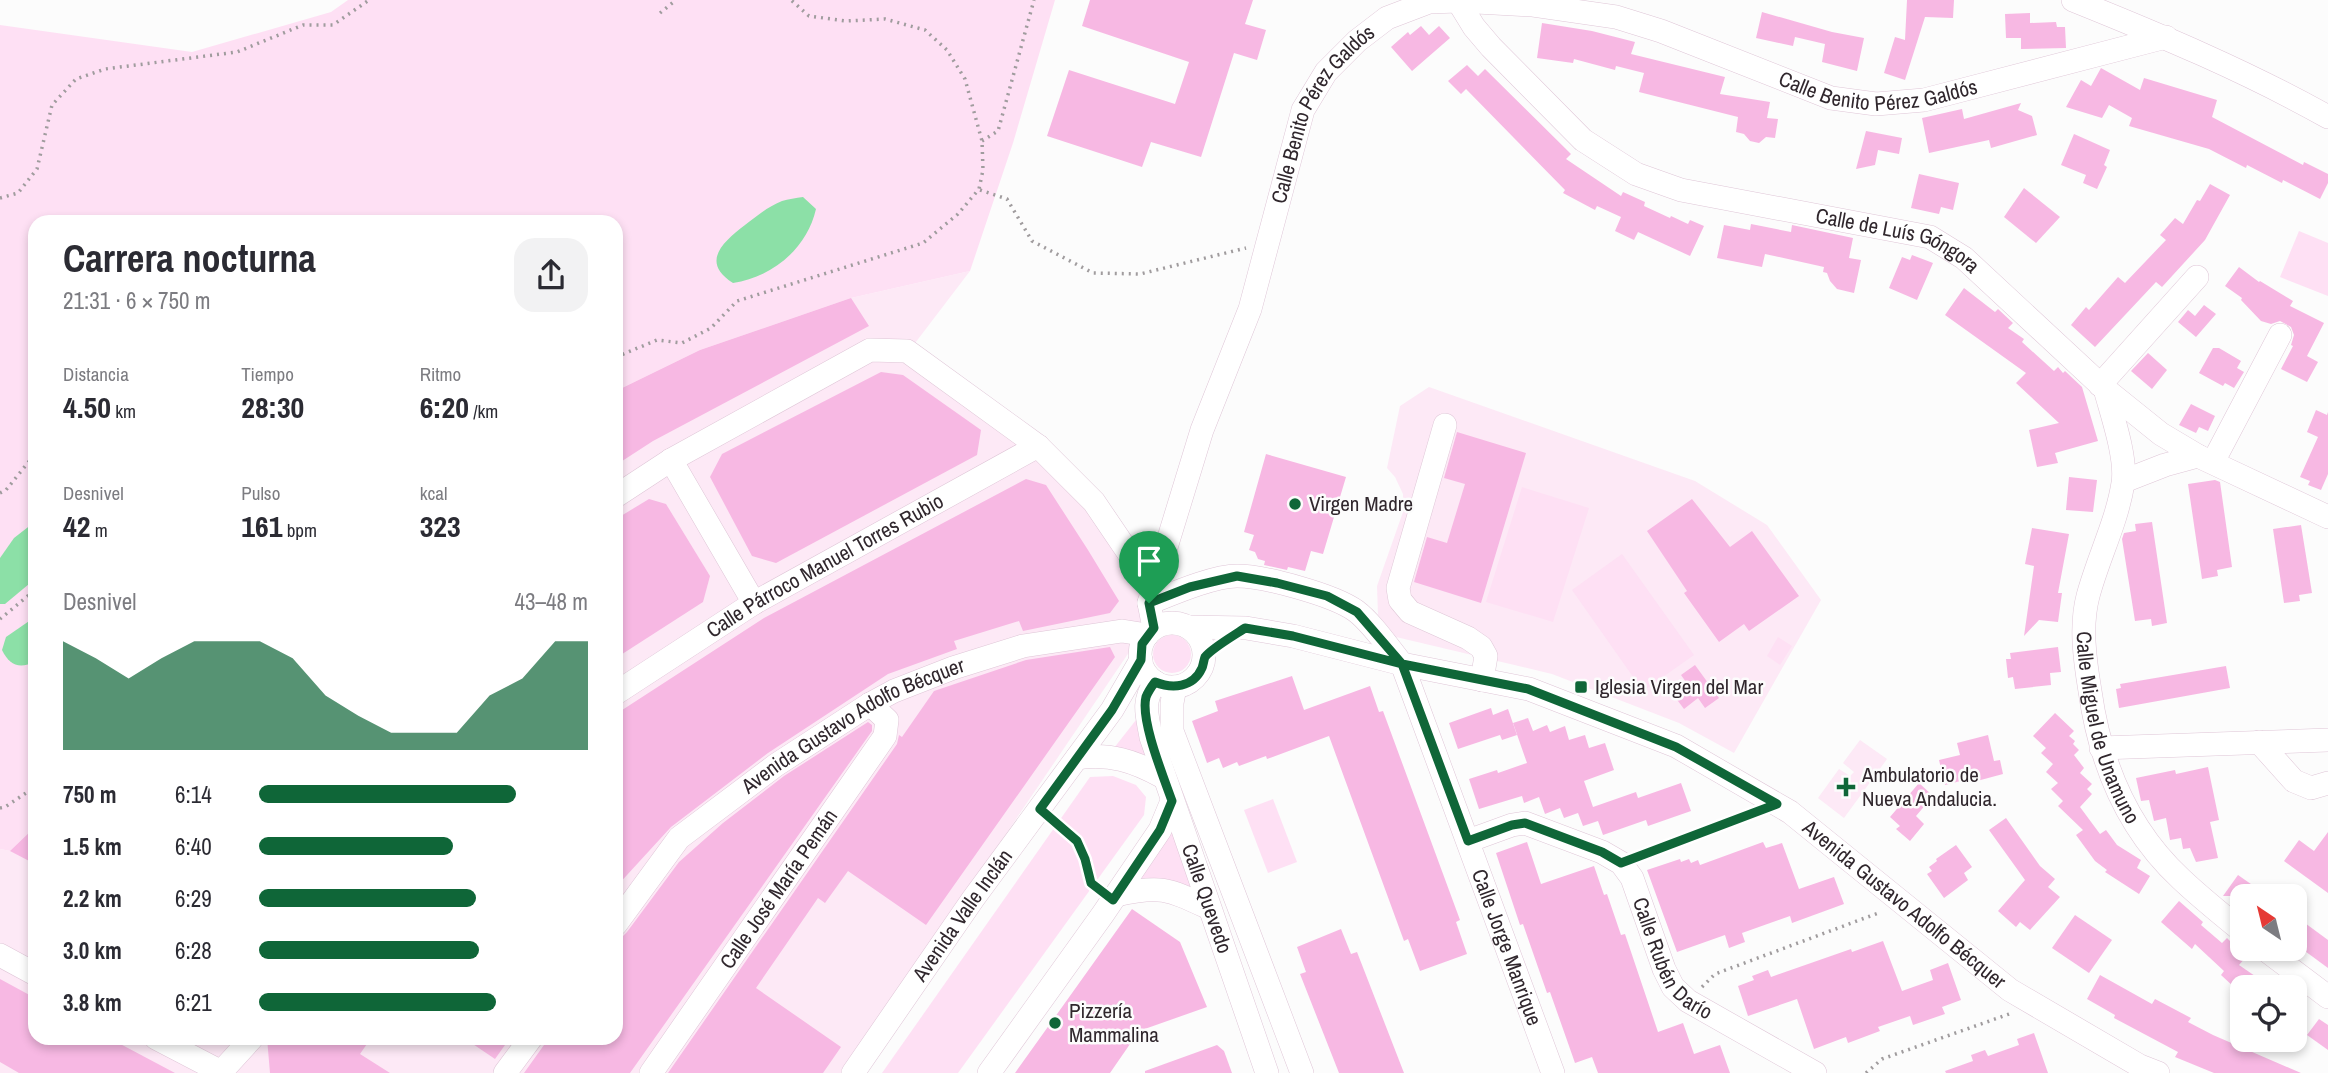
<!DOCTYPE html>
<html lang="es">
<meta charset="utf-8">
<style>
:root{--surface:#fff;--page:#f2f2f3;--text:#2b2b33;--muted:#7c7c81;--accent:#0f6638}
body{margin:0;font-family:"Archivo Narrow",sans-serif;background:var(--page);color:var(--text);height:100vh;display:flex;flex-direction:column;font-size:26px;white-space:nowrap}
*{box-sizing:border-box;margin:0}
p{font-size:23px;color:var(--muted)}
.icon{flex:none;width:38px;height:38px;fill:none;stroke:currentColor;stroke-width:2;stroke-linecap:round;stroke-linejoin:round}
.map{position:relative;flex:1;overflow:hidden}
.side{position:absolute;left:28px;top:215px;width:595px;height:830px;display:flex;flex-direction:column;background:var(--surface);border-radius:21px;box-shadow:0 4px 10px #0003}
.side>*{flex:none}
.needle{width:46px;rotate:325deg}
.fabs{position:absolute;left:2230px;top:884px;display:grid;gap:14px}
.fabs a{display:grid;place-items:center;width:77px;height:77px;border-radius:14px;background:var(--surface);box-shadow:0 4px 10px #0003;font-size:35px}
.pin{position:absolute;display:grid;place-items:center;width:60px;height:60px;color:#fff;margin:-72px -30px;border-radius:50% 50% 50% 0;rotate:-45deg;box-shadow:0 0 7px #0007}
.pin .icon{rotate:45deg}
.round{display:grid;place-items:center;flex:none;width:74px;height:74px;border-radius:21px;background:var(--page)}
.summary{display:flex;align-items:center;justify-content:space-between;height:119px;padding:0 35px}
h1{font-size:38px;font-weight:700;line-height:52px}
.stats{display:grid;grid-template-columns:repeat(3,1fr);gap:10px;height:119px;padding:7px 35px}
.stats div{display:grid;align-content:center}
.stats b{font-size:30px;font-weight:700}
.stats small{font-size:19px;font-weight:400}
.stats p{font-size:19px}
.chart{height:196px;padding:14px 35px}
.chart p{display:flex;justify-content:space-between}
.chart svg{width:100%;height:126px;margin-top:7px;fill:var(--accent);opacity:.7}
ul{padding:0 35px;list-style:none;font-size:23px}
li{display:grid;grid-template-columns:112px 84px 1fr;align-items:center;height:52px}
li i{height:18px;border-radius:9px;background:var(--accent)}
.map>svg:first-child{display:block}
</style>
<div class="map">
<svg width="2328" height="1073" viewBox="0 0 2328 1073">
<rect width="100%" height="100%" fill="#fcfcfc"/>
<!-- built -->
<g fill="#fde9f6">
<path d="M970 271 906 355 1091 503 1144 589 1138 639 844 1073H0V849L10 851 35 827V1038H616V391L700 350 851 298Z"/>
<path d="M1429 387 1695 481 1767 525 1821 600 1734 753 1679 723 1552 674 1396 637 1378 615 1377 586 1403 512V494L1395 477 1387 468 1400 406Z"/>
<path d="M1860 740 1887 759 1844 818 1818 798 1839 769 1850 776 1854 772 1843 763Z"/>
</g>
<!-- green -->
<g fill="#fee0f4">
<path d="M348 0H1055L1013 143 970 271 851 298 700 350 616 391V222H35V827L10 851 0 849V25L192 52 331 12Z"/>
<path d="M2299 231 2328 243V296L2280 277Z"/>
<path d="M1522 487 1589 508 1553 622 1486 602Z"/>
<path d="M1622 554 1694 655 1643 691 1572 590Z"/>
<circle cx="1172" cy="654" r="19"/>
<path d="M1778 637 1792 646 1780 665 1767 656Z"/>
<path d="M1136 720 1147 760 1114 748Z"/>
<path d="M1113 776 1136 785 1146 797 1144 815 958 1073H882L1090 777Z"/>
<path d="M1273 799 1297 862 1268 873 1244 810Z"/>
<path d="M1172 832 1193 890C1173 879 1158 878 1136 881Z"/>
</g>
<!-- water -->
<g fill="#8ce0a7">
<path d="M803 197 816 209C807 249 772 277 733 283 700 262 723 242 745 225 757 216 767 207 782 201 788 199 796 198 803 197Z"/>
<path d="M32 524 35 525V579L5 604H0V558L14 538Z"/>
<path d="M35 617V661C20 670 9 665 2 650L6 637Z"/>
</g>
<!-- building -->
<g fill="#f7b8e3">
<path d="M1090 0H1253L1245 24 1266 30 1257 60 1234 53 1201 157 1151 142 1142 167 1047 136 1069 70 1175 104 1189 62 1082 26Z"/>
<path d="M1907 0H1954L1953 18 1925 17 1905 80 1884 73 1895 37 1905 40Z"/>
<path d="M1762 12 1832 32 1864 38 1857 71 1822 62 1825 44 1795 37 1793 46 1756 38Z"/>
<path d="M2030 13V23L2056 22 2057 27H2065L2066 48 2021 49V38H2006L2005 14Z"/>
<path d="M1542 23 1592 31 1635 42 1631 54 1725 77 1720 94 1770 102 1767 118 1778 119 1775 138 1766 137 1759 143 1750 141 1744 134 1736 132 1738 117 1639 92 1644 73 1616 66 1615 70 1574 59 1573 63 1537 58Z"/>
<path d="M1421 26 1429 35 1439 26 1450 38 1412 71 1391 47 1408 32 1410 35Z"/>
<path d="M1467 65 1478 76 1485 69 1571 154 1566 159 1621 196 1623 192 1645 202 1644 206 1670 218 1671 216 1688 224 1690 220 1704 226 1690 256 1638 232 1634 240 1615 231 1621 217 1597 206 1595 210 1563 193 1565 190 1466 89 1461 94 1448 81Z"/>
<path d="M2101 68 2140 90 2144 78 2217 100 2212 117 2303 165 2304 162 2328 174V183L2320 199 2283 180 2282 183 2247 165 2246 168 2209 149 2129 126 2132 118 2109 105 2102 118 2066 107 2081 80 2091 86Z"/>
<path d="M2021 103 2018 110 2032 116 2037 135 1991 148 1989 140 1929 153 1922 118 1962 109 1964 119Z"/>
<path d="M1866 131 1902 138 1899 154 1878 150 1875 165 1856 169Z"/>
<path d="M2074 134 2110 150 2104 165 2107 167 2097 189 2083 183 2086 175 2061 165Z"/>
<path d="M1919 174 1959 183 1953 210 1941 207 1939 214 1911 208Z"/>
<path d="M2210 184 2230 195 2205 240 2162 287 2156 282 2095 347 2071 325 2086 307 2089 310 2118 277 2125 283 2166 240 2160 235 2175 218 2183 224 2197 200 2200 201Z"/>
<path d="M2024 188 2060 217 2036 243 2004 217Z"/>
<path d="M1751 224 1791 232 1792 225 1853 238 1849 258 1861 260 1854 293 1837 289 1830 281 1827 273 1823 272 1824 267 1765 254 1762 267 1717 258 1724 225 1750 230Z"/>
<path d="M1912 255 1933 263 1917 300 1889 288 1902 257 1910 260Z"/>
<path d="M2239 267 2259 282 2260 281 2293 301 2290 306 2324 323 2307 356 2318 362 2307 382 2281 369 2293 346 2291 345 2294 335 2291 327 2280 321 2271 324 2261 321 2241 300 2242 298 2225 286Z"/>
<path d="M1964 288 1995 312 1998 309 2013 323 2008 328 2024 339 2022 342 2054 371 2058 367 2063 373 2065 371 2082 387 2098 441 2055 453 2058 463 2037 467 2029 430 2059 423 2016 383 2026 373 1945 315Z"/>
<path d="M851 298 869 326 653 441 616 465V391L700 350Z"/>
<path d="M2204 305 2216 314 2196 337 2178 322 2188 310 2195 316Z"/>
<path d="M2213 348H2219L2241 361 2237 368 2244 372 2234 388 2225 383 2223 386 2199 373Z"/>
<path d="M2148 353 2167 370 2152 389 2131 371Z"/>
<path d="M881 372 903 375 981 430 977 455 776 563 752 556 710 477 722 454Z"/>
<path d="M2191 404 2215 416 2208 431 2199 427 2196 433 2179 425Z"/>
<path d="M2316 410 2327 415 2328 412V474L2321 490 2308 485 2310 481 2300 477 2318 437 2307 432Z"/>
<path d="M1457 432 1526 453 1481 603 1414 582 1427 537 1447 543 1465 484 1444 478Z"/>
<path d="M1266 454 1346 477 1323 554 1311 551 1305 571 1288 567 1287 570 1264 565 1265 561 1258 559 1255 552 1249 550 1254 535 1244 532Z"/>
<path d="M2069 477 2097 480 2093 512 2066 510Z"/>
<path d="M1026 479 1046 485 1088 550 1119 601 1110 613 1023 631 1019 621 954 641 957 649 888 674 768 753 671 827 616 887V714L764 618Z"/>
<path d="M2215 480 2220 482 2232 567 2217 570 2218 576 2202 579 2188 484Z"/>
<path d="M649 499 666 504 710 576 703 602 616 658V519Z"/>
<path d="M1692 499 1730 547 1752 531 1799 596 1749 631 1744 624 1719 642 1684 593 1687 591 1647 531Z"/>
<path d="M2152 522 2167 623 2152 626 2151 619 2135 621 2122 539 2124 533 2136 531 2135 524Z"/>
<path d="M2301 525 2312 593 2299 595 2300 601 2284 603 2273 529Z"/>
<path d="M2032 528 2069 534 2058 593H2062L2058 622 2039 620 2024 636 2034 566 2025 564Z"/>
<path d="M1110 647 1115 657 926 925 848 871 825 903 818 898 756 988 841 1047 823 1073H668L897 744 899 735 902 737 934 691 1026 660Z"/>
<path d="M2058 647 2061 672 2050 673 2051 685 2015 689 2013 677 2008 678 2006 659H2011L2010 653Z"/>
<path d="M1695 665 1719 698 1705 708 1698 698 1684 709 1672 693 1686 682 1681 675Z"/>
<path d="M2226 666 2230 688 2119 708 2116 689 2121 688 2120 684Z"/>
<path d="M1292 676 1304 710 1370 686 1379 712 1383 711 1460 920 1456 922 1467 954 1420 971 1408 939 1404 941 1329 736 1267 759 1266 756 1239 766 1237 762 1223 768 1219 758 1207 763 1192 721 1218 711 1215 701Z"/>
<path d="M1491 708 1493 715 1508 709 1517 735 1502 740 1500 735 1458 749 1449 723Z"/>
<path d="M2055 713 2074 731 2069 736 2075 741 2073 744 2079 750 2074 755 2084 768 2080 773 2092 784 2087 789 2092 794 2080 807 2100 834 2106 830 2117 845 2141 860 2137 868 2150 876 2139 894 2105 872 2107 870 2095 861 2076 835 2083 830 2058 806 2063 801 2051 789 2058 783 2046 772 2053 764 2041 753 2046 748 2033 736Z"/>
<path d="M1528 718 1533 731 1547 725 1550 732 1565 726 1569 740 1585 735 1589 748 1605 743 1614 770 1584 781 1593 807 1636 792 1638 798 1681 783 1691 811 1648 826 1646 820 1603 835 1598 821 1583 826 1578 813 1564 818 1560 808 1545 814 1539 797 1524 803 1522 796 1479 809 1469 779 1497 770 1498 773 1527 763 1513 723Z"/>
<path d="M868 722 872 725V731L630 1073H524L549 1038H616V943L627 932 679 862 723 823 784 776Z"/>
<path d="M1988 735 1994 761 2000 760 2003 774 1977 781 1976 777 1945 785 1939 760 1960 755 1957 743Z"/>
<path d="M2208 767 2219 820 2210 822 2218 858 2196 862 2190 848 2183 849 2181 838 2170 840 2166 818 2154 821 2149 800 2141 801 2136 778 2175 770 2176 774Z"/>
<path d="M1919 783 1933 796 1916 816 1924 824 1910 841 1896 829 1900 826 1890 817Z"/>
<path d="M2006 818 2040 866 2055 879 2048 887 2060 897 2030 930 2020 922 2016 927 1998 911 2025 880 1989 830Z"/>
<path d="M35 827V864L10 851Z"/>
<path d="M2328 832V893L2284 861 2299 840 2314 851Z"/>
<path d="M1527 842 1541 884 1594 866 1604 895 1607 894 1621 935 1625 934 1658 1032 1683 1023 1694 1054 1720 1045 1730 1073H1598L1592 1057 1575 1063 1550 992 1547 993 1523 924 1520 925 1496 853Z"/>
<path d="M1763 842 1766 848 1782 843 1799 889 1834 877 1844 904 1792 923 1790 916 1742 933 1745 942 1729 948 1725 935 1677 952 1647 870 1680 859 1681 862 1689 859 1691 863 1698 860 1700 865Z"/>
<path d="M1956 845 1972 867 1964 873 1968 880 1944 898 1927 874 1932 871 1929 867 1937 861 1936 859Z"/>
<path d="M2238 875 2268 896H2223Z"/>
<path d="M2179 901 2203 922 2201 925 2222 943 2227 938 2246 957 2239 965 2271 987H2234L2221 975 2224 971 2195 944 2192 949 2161 922Z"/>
<path d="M1132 909 1180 942 1207 1007 1139 1031 1110 1073H1015Z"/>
<path d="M2075 915 2112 940 2089 973 2052 948Z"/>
<path d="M2294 915 2328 940V968L2294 943Z"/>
<path d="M1341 929 1351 954 1357 952 1404 1073H1339L1300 974 1306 972 1297 947Z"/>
<path d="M1883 941 1902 991 1933 980 1930 970 1948 963 1961 1000 1942 1007 1945 1014 1913 1025 1910 1016 1878 1027 1880 1031 1848 1043 1846 1037 1814 1049 1797 999 1748 1016 1738 986 1754 980 1752 976 1768 970 1771 977 1851 949 1852 952Z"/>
<path d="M2100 975 2152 1004 2155 999 2191 1018 2188 1022 2213 1035 2301 1073H2214L2175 1057 2178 1052 2114 1018 2115 1015 2087 999Z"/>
<path d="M0 979 35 998V1038H109L175 1073H19L0 1062Z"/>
<path d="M2319 1019 2328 1025V1050L2307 1035Z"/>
<path d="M2034 1033 2048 1073H1946L1945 1071 1973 1061 1971 1055 1985 1050 1988 1056 2019 1045 2017 1039Z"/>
<path d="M267 1038H371L360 1054 390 1073H270Z"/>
<path d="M464 1038H510L495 1059Z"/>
<path d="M1217 1045 1224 1051 1232 1073H1145V1071Z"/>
</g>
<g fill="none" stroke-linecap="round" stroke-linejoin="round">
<!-- minor casing -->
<g stroke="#dfc6d7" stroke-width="24">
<g id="minor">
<path d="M2073 0C2160 35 2246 71 2328 117"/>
<path id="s1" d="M1458 1 1474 27 1491 47 1583 140 1636 174 1681 190 1930 237 1964 258 2105 389 2161 434 2198 456 2328 517"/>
<path d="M2100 385 2197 277"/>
<path id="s2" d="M2105 389C2112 415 2127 458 2123 483 2117 522 2098 558 2088 596 2080 626 2085 661 2090 691 2100 763 2126 828 2181 879 2200 897 2221 914 2242 931"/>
<path d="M1445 425 1398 588 1400 600 1410 612 1468 638 1481 647 1486 656 1482 680"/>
<path d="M671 460 754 603"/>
<path d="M2213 462 2280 335"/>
<path d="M2124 481 2165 465 2198 456"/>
<path d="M616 496 671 460 870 350 907 351 1038 446 1094 502 1153 589"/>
<path id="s3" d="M1149 603C1172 594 1213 576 1237 576 1264 576 1334 595 1356 611 1372 623 1389 648 1402 664L1553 1073"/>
<circle cx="1172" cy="655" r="32"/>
<path id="s4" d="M1188 627 1246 628 1293 636 1402 664 1529 689 1676 746 1790 812 2010 990 2140 1066 2158 1073"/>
<path id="s5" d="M1154 628 1149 603 1202 430 1250 309 1303 110 1326 72 1357 41 1387 18 1429 2 1458 1 1533 5 1616 17 1661 31 1831 98 1876 104 1924 100 2166 37"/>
<path id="s6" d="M1155 682C1142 703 1147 714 1151 737L1267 1073"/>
<path d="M1175 687 1172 703V731L1302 1073"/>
<path id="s7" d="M616 693 754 603 1038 446"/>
<path d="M2259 742 2294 781 2311 788 2328 783"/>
<path d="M2101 748 2328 740"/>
<path d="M1077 758C1110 753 1134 761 1163 777"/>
<path id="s8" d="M1468 841 1512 825 1525 823 1602 852 1621 863 1632 878 1664 969 1673 987 1688 1001 1815 1073"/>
<path d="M1116 895C1161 885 1168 889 1209 908"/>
<path id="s9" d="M616 924 679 838 776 765 870 704 894 691 953 668 1023 646 1122 631 1147 635"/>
<path d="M2263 948 2328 997"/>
<path d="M0 955 35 974"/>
<path d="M156 1038 223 1073"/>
<path d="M221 1072 252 1038"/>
<path d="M505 1073 531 1038"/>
<path id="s10" d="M651 1073 885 736 887 720 870 704"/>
<path id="s11" d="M853 1073 973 899 1112 710 1141 660"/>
<path d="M989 1073 1103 914 1160 830 1172 801"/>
</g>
</g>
<!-- path -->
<g stroke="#a09c9e" stroke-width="3.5" stroke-dasharray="2 5" stroke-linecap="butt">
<path d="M660 13 676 0"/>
<path d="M982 141 998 131 1034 0"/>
<path d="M980 190 1007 199 1032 241 1093 273 1140 274 1246 248"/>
<path d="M0 198 18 193 37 169 52 105 76 79 105 69 237 52 303 25H333L369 0"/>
<path d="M616 357 657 340 682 343 711 328 737 301 923 243 958 214 979 189 983 170 982 141 965 79 947 50 925 30 885 19 846 21 809 16 791 0"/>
<path d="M0 493 6 490 35 454"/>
<path d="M0 619 35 590"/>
<path d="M0 808 5 807 35 787"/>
<path d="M1055 821C1062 827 1072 834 1077 841 1088 856 1084 878 1098 889"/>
<path d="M1640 856 1753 813"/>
<path d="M1702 987 1715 974 1881 912"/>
<path d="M1866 1073 1882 1059 2012 1013"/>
</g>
<!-- minor -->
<use href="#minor" stroke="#fff" stroke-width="23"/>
</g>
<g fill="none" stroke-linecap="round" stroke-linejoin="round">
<!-- route casing -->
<g stroke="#fff" stroke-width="14">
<path id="route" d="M1149 603 1154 628 1142 644 1141 660 1112 710 1040 809 1077 841 1085 859 1091 883 1113 900 1160 830 1172 801C1164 778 1140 720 1146 697 1148 692 1152 686 1155 682 1172 689 1193 688 1202 668 1203 666 1204 659 1205 657 1212 648 1235 635 1245 628L1293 636 1402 664 1528 689 1676 747 1777 804 1621 863 1602 852 1525 823 1512 825 1468 841 1402 664 1357 612 1327 596 1277 583 1237 576 1190 587 1149 603"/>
</g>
<!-- route -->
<use href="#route" stroke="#0f6638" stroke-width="9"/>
</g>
<!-- markers -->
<g fill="#0f6638" stroke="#fcfcfc" stroke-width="2.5">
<circle cx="1295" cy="504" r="7"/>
<rect x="1574" y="680" width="14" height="14" rx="3.5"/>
<path d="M1842.5 776.5h7v7h7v7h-7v7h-7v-7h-7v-7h7z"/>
<circle cx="1055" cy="1023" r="7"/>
</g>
<g text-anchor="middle" stroke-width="5" stroke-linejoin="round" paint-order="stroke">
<!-- street labels -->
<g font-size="21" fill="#30272d" stroke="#fcfcfc">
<text dy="7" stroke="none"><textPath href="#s5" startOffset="1178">Calle Benito Pérez Galdós</textPath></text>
<text dy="7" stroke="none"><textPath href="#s5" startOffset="548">Calle Benito Pérez Galdós</textPath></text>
<text dy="7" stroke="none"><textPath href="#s1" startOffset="522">Calle de Luís Góngora</textPath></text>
<text dy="7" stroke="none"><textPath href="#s7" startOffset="245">Calle Párroco Manuel Torres Rubio</textPath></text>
<text dy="7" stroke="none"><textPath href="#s2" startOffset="350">Calle Miguel de Unamuno</textPath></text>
<text dy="7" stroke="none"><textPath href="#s9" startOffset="315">Avenida Gustavo Adolfo Bécquer</textPath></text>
<text dy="7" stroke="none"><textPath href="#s10" startOffset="224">Calle José María Pemán</textPath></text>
<text dy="7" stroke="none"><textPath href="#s6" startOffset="228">Calle Quevedo</textPath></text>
<text dy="7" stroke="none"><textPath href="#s4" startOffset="784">Avenida Gustavo Adolfo Bécquer</textPath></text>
<text dy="7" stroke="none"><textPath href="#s11" startOffset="192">Avenida Valle Inclán</textPath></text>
<text dy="7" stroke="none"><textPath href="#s3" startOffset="590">Calle Jorge Manrique</textPath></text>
<text dy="7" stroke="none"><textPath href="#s8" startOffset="275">Calle Rubén Darío</textPath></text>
</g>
<!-- poi labels -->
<g font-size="21" fill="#30272d" stroke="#fcfcfc" text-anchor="start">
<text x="1309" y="511">Virgen Madre</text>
<text x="1595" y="694">Iglesia Virgen del Mar</text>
<text x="1862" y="782">Ambulatorio de<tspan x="1862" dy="24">Nueva Andalucia.</tspan></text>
<text x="1069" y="1018">Pizzería<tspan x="1069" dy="24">Mammalina</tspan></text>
</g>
</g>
</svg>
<div class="fabs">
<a><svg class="needle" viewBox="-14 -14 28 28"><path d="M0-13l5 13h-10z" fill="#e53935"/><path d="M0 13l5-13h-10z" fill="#7c7c81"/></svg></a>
<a><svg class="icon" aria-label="locate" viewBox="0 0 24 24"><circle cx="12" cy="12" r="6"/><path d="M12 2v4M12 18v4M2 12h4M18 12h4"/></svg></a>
</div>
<div class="pin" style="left:1149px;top:603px;background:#1e9e55"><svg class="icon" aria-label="arrive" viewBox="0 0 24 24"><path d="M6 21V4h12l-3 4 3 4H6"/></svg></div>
<section class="side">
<div class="summary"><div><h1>Carrera nocturna</h1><p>21:31 · 6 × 750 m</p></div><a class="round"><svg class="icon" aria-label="share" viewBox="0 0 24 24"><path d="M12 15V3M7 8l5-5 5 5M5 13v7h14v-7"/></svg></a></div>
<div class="stats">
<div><p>Distancia</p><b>4.50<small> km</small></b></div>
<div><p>Tiempo</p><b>28:30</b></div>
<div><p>Ritmo</p><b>6:20<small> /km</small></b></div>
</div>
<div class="stats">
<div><p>Desnivel</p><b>42<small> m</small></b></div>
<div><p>Pulso</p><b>161<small> bpm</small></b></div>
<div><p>kcal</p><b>323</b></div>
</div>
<div class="chart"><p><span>Desnivel</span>43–48 m</p>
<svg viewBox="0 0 160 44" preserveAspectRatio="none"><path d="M0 44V6L10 12L20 19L30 12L40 6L50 6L60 6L70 12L80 25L90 32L100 38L110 38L120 38L130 25L140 19L150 6L160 6V44z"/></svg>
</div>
<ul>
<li><b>750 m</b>6:14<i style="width:78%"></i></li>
<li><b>1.5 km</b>6:40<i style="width:59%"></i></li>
<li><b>2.2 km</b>6:29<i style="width:66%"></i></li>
<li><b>3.0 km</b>6:28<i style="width:67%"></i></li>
<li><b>3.8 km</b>6:21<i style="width:72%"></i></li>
</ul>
</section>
</div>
